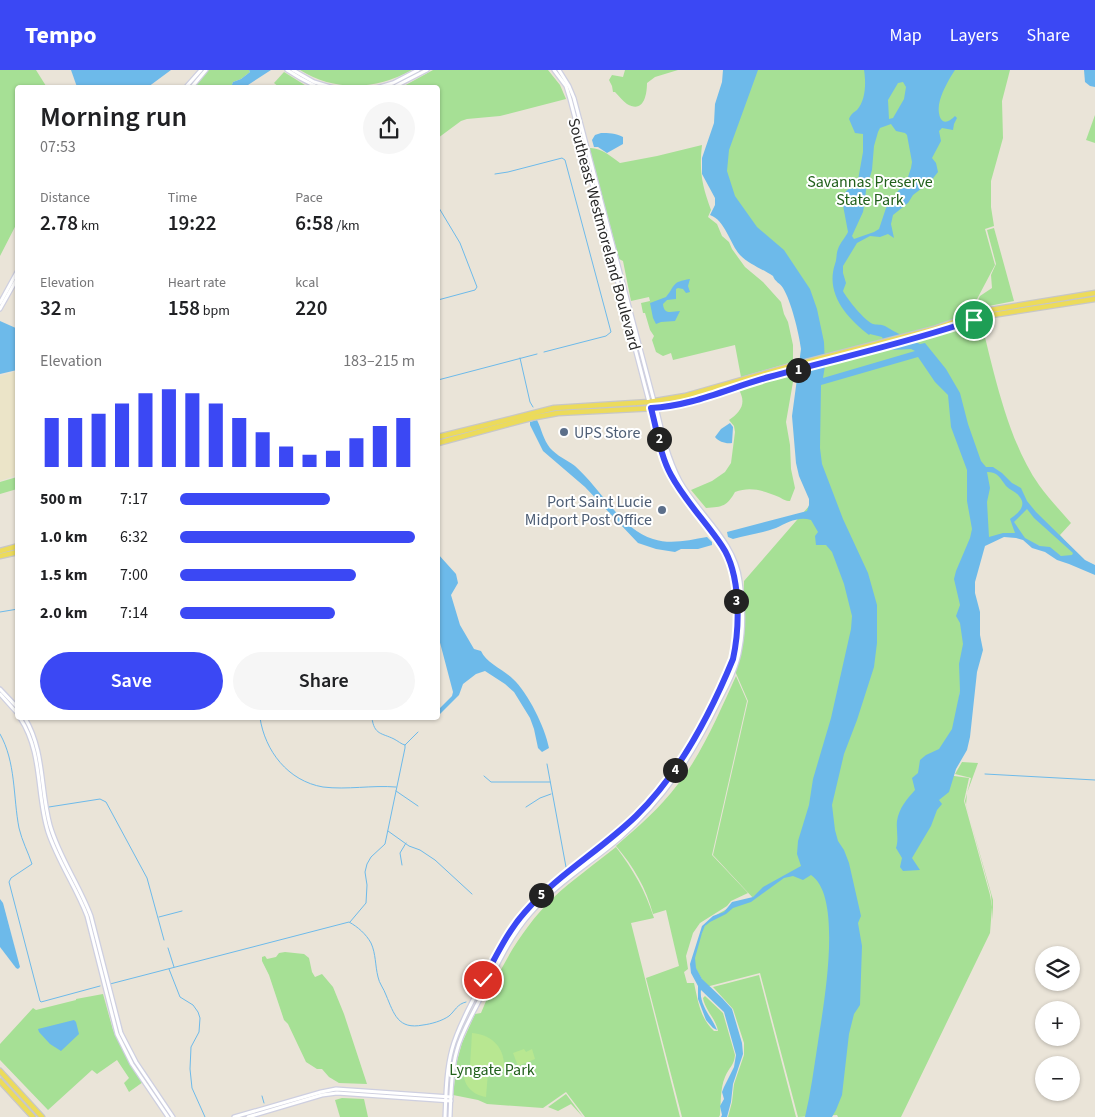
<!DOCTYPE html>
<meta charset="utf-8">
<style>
:root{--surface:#fff;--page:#f6f6f6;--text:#202124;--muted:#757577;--accent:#3b48f4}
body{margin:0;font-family:"Source Sans 3",sans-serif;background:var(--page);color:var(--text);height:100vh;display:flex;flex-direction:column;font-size:19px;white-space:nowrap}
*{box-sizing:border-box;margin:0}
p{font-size:16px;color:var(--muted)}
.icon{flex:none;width:28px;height:28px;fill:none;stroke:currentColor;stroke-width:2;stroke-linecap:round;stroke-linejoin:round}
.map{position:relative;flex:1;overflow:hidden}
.panel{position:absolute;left:15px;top:15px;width:425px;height:635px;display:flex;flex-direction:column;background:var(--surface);border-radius:5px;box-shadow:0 1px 4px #0004}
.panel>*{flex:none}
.fabs{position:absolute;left:1035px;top:876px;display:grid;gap:10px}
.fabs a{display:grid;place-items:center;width:45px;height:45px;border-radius:50%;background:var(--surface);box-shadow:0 1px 4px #0004;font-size:25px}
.pin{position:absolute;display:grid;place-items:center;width:42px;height:42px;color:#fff;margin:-21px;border:2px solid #fff;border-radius:50%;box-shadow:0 1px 5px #0007}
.km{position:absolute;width:25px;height:25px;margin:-12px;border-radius:50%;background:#222;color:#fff;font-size:14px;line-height:25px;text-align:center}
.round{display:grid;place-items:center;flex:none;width:52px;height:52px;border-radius:26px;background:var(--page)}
.summary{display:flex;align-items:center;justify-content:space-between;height:85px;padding:0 25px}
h1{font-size:28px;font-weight:600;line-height:38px}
.metrics{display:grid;grid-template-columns:repeat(3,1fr);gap:8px;height:85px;padding:5px 25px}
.metrics div{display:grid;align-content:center}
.metrics b{font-size:21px;font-weight:600}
.metrics small{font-size:14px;font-weight:400}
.metrics p{font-size:14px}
.chart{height:140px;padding:10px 25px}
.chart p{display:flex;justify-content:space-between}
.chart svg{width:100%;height:90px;margin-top:5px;stroke:var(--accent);stroke-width:6}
.cta{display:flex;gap:10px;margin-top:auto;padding:10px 25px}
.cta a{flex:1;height:58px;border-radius:30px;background:var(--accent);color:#fff;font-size:20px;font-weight:600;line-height:58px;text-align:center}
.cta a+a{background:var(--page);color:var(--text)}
ul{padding:0 25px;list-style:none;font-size:16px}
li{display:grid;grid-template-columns:80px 60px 1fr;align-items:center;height:38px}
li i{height:12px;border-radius:6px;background:var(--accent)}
header{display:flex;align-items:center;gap:30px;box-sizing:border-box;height:70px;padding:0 25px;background:var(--accent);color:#fff}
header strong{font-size:24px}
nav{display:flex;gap:28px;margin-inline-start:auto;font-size:18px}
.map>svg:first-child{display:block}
</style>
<header>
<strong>Tempo</strong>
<nav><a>Map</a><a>Layers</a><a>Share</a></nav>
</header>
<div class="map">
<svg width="1095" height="1047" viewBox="0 0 1095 1047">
<rect width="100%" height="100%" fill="#eae4d8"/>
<!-- education -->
<path fill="#ebe4c8" d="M17 301V405L0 411V306Z"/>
<!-- green -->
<g fill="#a6e095">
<path d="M0 0H36L46 16 45 17 18 18 17 153 0 186Z"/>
<path d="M207 0H249L250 2 241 9 233 12 231 17 193 18Z"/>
<path d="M300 0H412C376 20 335 22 300 0Z"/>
<path d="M433 0H548L560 15 566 29 500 46 467 49 461 51 438 68V18L402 17Z"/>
<path d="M625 0H678L655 7 647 13C647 24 644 44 627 34 623 31 619 26 615 22H613L612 16 609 10 612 5 623 7Z"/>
<path d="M745 0H1010L1002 31 1003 68 991 111V137L994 156 985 159 995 195 976 231C991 288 1005 367 1039 415 1048 428 1060 440 1071 453L1060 465 1074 481 1075 487 1069 490 1021 467 1005 466 982 469 967 496 972 545 947 705 969 708 964 731 990 825 992 837 990 863 901 1047H838L837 1045 798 1047 760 903 706 917 693 893C697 880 699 862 708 852 715 843 742 832 753 828L713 785 748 631 735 601 741 581 744 511 816 428 800 226 743 160 717 95Z"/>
<path d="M284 2 308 17H279L274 13Z"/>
<path d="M1095 45V73L1086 70Z"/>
<path d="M702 75C699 102 702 115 711 140L708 147 717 154 722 166 729 172 732 179 745 197 763 212 781 232 784 244 788 252 793 275V292L741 307 735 275 673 290 671 283 663 286 656 282 652 270 654 266 650 260 645 243H643L641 233 650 231 649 227 631 231 623 191 619 189 589 78C600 77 611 86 620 93L657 86Z"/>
<path d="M994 158 1014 231 979 238 977 232 980 226 992 218 991 205 996 194 987 160Z"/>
<path d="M792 304 793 312 786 352 790 375 791 399 795 418 790 431C785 431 783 429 779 427 764 421 751 416 735 422 727 436 723 437 706 438L691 420 712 411 725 402 731 393 735 362 734 356 729 350C740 342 747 334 739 320Z"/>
<path d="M17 407V419L0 424V412Z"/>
<path d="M736 606 747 631 712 785 748 823 731 831 727 836 700 853 693 863 686 886 688 899 684 902 687 913H694C698 931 700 948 714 961H718C716 949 705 940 703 928L705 926 723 943 735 985C734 996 729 997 725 1007 720 1019 721 1033 720 1045L719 1047H682L646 908 679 896 666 840 653 844C646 818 634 797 616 776 639 756 660 738 678 714 702 684 720 641 736 606Z"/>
<path d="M962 692 978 693 967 723 966 735 993 830V850L991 825 965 731 971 708 955 704Z"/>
<path d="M616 777C634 801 645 820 654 848L631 853 680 1047H585L566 1022 543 1038 487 1034 478 1030 453 1025 457 991 462 973 475 944 481 943C498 901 520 860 553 828 572 810 595 794 616 777Z"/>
<path d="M285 882 304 884 309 888 312 902 315 907 322 904 333 917 344 944 367 1014 339 1013 329 1007 322 999H317L306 992 288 954 284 950 269 905 262 891V887L265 886 267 889 276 887 279 883Z"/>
<path d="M759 905 796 1047H728L732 1032 734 1014 744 985V973L733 939 713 917Z"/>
<path d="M103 924 113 960 131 995 143 1012 129 1022 124 1013 129 1008 117 990 97 1004 92 1000 48 1040 0 990V974L33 938 36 940 76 930V929Z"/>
<path d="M566 1024 583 1047 571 1034 558 1041 548 1037Z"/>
<path d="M342 1028 364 1029 368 1047H340L335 1030Z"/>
</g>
<!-- pitch -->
<g fill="#b8e791">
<path d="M472 963C493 965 505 978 504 999L470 997Z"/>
<path d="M524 979 526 982 532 979 535 989 518 996 513 983Z"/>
<path d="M464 1000 488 1002 486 1027C472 1025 462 1014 464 1000Z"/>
</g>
<!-- water -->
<g fill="#6dbaea" fill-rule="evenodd">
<path d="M71 0H171L148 17H77Z"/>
<path d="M249 0H271L245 17H231L233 12 241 9 250 2Z"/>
<path d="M723 0H758L729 80 727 101 735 126 757 157 784 180 810 219 817 239 824 272 825 296 823 308 915 281 911 279 894 280 887 279 882 267 870 264 869 265C847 248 825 224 835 194 837 189 836 184 838 179 840 173 845 168 848 162L842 130C844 119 852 118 858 110L863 82V64L855 63 849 49C851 44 853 43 857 40 866 30 866 12 864 0H955C949 9 943 20 940 30 936 43 941 61 955 46L957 48 954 54 953 60 942 58 939 61 941 71 932 88 936 93 938 102 930 112 913 125 908 133 893 145 891 154 894 168 888 164 880 167 870 166 857 173 843 196V203L846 213 843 221C847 229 865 251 873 254 876 255 881 254 885 256 896 263 908 268 920 274L925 273 946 299 960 323 968 354 981 391 986 397H993L1002 403 1012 413 1021 418 1027 431 1036 442 1085 490 1095 495V505L1069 494 1057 490 1045 482 1032 478 1023 470 1016 468 1004 467 985 476 975 512V523L980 542V565L983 580 977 602 970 667 967 680 956 699 949 722 939 730 942 734 937 740 931 756 912 788 920 800 903 801 900 797 902 788 896 778C899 769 896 760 897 751 899 738 907 729 915 720L912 708 918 703 920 690 926 685 939 679 952 659 960 621 959 594 963 574 960 553 956 546 960 535 954 509 956 501 970 468 972 459 967 431V400L951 357 948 325 935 312 918 287 821 315 820 378 822 394 843 449 868 503 877 535V573L874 597 857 650 844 684 832 735 835 760 838 771 844 780 849 793 861 846 858 853 862 876 860 935 854 944 849 964 842 1025 836 1040 832 1047H805C811 1022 814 997 818 972 823 938 844 827 811 805L803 810 793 806 784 808 751 832 733 838 726 844 710 852 705 856 702 863 695 888 696 898 702 909 722 928 732 939 742 973 743 984 733 1014 731 1032 727 1047H721L722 1045 720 1036 724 1029 722 1022 724 1017 734 997 736 985 724 942 701 920C699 935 712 947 717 960L713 958 706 950 698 929V916L691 903 690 894 702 856 713 846 724 842 732 832 753 827 763 817 801 796 797 784 798 771 809 735 813 709 831 648 851 559 852 546 844 514 832 482 826 475H816L815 466 818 462 811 450C798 446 787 453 776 458 763 463 747 465 733 469L728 467 727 462 807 441 809 435V429L799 406 796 393 792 346 801 279C799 263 791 231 783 218 780 213 775 212 773 206 763 199 748 194 740 185 730 174 725 150 710 145L715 135V128L702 104V88L714 53 715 34 722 12ZM903 12 906 17 904 29 893 48 889 49 888 30 898 13ZM891 54 896 61 905 63 907 65 912 92 911 98 906 113 896 123 894 128 886 138 879 159 874 162 854 169 852 166 863 142 865 131 866 120 872 100 874 76 878 62 880 58ZM987 402C998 402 1000 408 1006 416 1010 420 1016 422 1019 426 1028 436 1017 444 1010 449L1015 463H1003L989 467 987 432 990 418ZM1027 439 1034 448 1073 483 1072 485 1061 486 1050 477 1040 476 1025 468 1014 452Z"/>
<path d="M1084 0H1095V17L1090 16 1085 12Z"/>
<path d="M601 63C608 63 616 63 623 67V74L607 83 598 77H594L592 70 595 65Z"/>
<path d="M690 209 688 216 690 222 686 223 683 219 678 218 676 219V229L667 230 663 234C664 246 673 241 680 241L675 251 661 252 656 254 653 248 650 233 666 227C676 215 671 212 690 209Z"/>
<path d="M0 251 18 259 17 300 0 304Z"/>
<path d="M537 350C542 360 543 369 550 378 557 386 567 390 575 396 600 418 622 460 653 469 671 475 689 470 707 467L712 472V475L698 479H681L675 482 656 479 638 473 585 417 543 381 530 355V352Z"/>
<path d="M730 353 733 357 732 373C726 374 719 372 715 367L721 359Z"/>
<path d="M438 484 456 504 458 513 451 525 460 555 474 579 481 581C486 593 503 599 513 609 528 623 545 657 549 678L542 682 538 678 534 659 530 648 514 622 505 614 485 601 476 604 463 614 459 625 438 646V640L452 626 453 622 438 565Z"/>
<path d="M0 829 3 833 20 897 18 899 16 898 0 877Z"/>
<path d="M74 950 76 952 79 964 61 981 50 974 39 962 38 959Z"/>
</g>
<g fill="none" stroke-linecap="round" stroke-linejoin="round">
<!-- stream -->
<g stroke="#6dbaea" stroke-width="1">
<path d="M495 104 508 102 562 88 565 90 611 262 606 266 544 282"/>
<path d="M438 230 475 220 477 217 460 173 439 138"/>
<path d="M520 288 530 332 533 337"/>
<path d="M438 310 537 284"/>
<path d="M0 542 18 539"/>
<path d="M452 630 457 626"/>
<path d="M260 648C265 681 288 711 323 717 347 720 372 715 396 717"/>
<path d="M0 664C16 692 13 727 19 758 22 771 28 782 32 794L11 808 9 812 40 931 41 932 100 916"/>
<path d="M405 675 418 662"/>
<path d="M547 694 566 797"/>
<path d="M985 704 1095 710"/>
<path d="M484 706 491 712H550"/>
<path d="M396 721 418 736"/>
<path d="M49 737 100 729 106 732 147 808 164 870"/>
<path d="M526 737 540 728 551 724"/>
<path d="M388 761 409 776 420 780 435 790 472 824"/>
<path d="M402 795 400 783 406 773"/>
<path d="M159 847 182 841"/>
<path d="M350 852 366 833 367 815 365 802 367 794 371 787 385 774 405 678V675C401 674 398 671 394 669 382 663 374 665 372 648"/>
<path d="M168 878 174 897"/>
<path d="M169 899 180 927 193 935 198 942 200 948 199 962 191 977 190 999 192 1018 205 1047"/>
<path d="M110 914 349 852C358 857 366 864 371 873 376 884 375 895 378 907 379 913 384 919 386 925 394 944 398 960 423 955 431 954 442 951 449 946 455 941 457 934 466 932"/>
<path d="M262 1026 264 1033"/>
</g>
<!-- tertiary casing -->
<g stroke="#cecfe0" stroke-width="5.5">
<g id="tertiary">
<path d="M287 0 300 8 319 18"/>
<path d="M293 0 314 12 334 18"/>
<path d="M554 0 566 16 570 29 649 332"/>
<path d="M559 0 569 16 574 28 654 331"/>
<path d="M185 18 201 0"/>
<path d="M191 18 206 0"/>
<path d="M376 18 393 13 418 0"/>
<path d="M392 18 427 0"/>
<path d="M0 233 18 200"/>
<path d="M0 239 18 207"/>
<path d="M0 619 18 638"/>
<path d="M0 624 18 644"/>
<path d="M20 648C43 683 36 724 48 762 58 792 76 817 87 846L117 964 132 994 168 1047"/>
<path d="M25 648C45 682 40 718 50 755 59 787 79 814 91 846L121 963 136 992 173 1047"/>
<path d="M234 1047 321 1022 336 1019 451 1027"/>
<path d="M248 1047 322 1025 337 1023 451 1031"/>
</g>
</g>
<!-- secondary casing -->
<g stroke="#cecfe0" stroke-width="5.5">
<g id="secondary">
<path d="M445 1047C446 1025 446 1001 452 979 457 960 467 942 476 924 495 887 513 852 543 823 572 795 607 774 636 746 677 706 712 642 733 589 740 557 741 505 722 477 706 451 682 430 669 402 660 381 655 355 649 332"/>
<path d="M450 1047C451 1025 451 1001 457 980 462 961 473 944 481 927 496 898 509 868 530 844 556 814 591 793 620 768 665 728 692 686 718 633 727 616 737 598 740 578 744 557 743 533 740 511 735 471 699 445 680 411 667 387 661 358 655 332"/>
</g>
</g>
<!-- primary casing -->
<g stroke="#c7c7c7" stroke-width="7">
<g id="primary">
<path d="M438 367 554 338 649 332 685 326 787 297 934 259 984 241 1095 223"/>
<path d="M438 373 531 348 558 343 656 338 689 332 768 307 936 263 986 246 1095 229"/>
<path d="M0 481 18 476"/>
<path d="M0 486 18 482"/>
<path d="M0 1001 42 1047"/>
<path d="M0 1011 33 1047"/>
</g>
</g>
<!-- tertiary -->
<use href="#tertiary" stroke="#fff" stroke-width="3"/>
<!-- secondary -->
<use href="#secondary" stroke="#fff" stroke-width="3"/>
<!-- primary -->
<use href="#primary" stroke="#ecdb5b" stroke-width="4.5"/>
</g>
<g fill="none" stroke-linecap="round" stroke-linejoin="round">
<!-- route casing -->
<g stroke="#fff" stroke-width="10">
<path id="route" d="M483 910C496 887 507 862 525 842 557 805 601 780 636 746 680 703 710 645 733 589 740 557 741 504 722 476 706 452 685 431 671 405 660 385 657 360 651 338 692 336 729 318 769 307 837 288 907 273 974 250"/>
</g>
<!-- route -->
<use href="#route" stroke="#3b48f4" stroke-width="6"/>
</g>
<!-- markers -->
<g fill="#5c6f8a" stroke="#fff" stroke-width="2">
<circle cx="564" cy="362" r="5"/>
<circle cx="662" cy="440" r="5"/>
</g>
<g text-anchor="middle" stroke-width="4" stroke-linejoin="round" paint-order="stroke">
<!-- park labels -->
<g font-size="16" fill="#21601b" stroke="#fff">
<text x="870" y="117">Savannas Preserve<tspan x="870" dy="18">State Park</tspan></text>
<text x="492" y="1005">Lyngate Park</text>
</g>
<!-- street labels -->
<g font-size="16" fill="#272727" stroke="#fff">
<text transform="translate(605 164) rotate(75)" y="6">Southeast Westmoreland Boulevard</text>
</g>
<!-- service labels -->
<g font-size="16" fill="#4e5e75" stroke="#fff" text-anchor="start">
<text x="574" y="368">UPS Store</text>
<text x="652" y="437" text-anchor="end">Port Saint Lucie<tspan x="652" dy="18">Midport Post Office</tspan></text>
</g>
</g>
</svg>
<div class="fabs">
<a><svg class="icon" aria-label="layers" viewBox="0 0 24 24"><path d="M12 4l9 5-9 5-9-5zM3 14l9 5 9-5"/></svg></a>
<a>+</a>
<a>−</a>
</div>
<div class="pin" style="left:974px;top:250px;background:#1e9e55"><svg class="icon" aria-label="arrive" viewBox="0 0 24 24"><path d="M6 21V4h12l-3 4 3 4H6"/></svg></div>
<div class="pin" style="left:483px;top:910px;background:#d93025"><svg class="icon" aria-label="check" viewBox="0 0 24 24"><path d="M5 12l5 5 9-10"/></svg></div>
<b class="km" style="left:798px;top:300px">1</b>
<b class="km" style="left:659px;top:369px">2</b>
<b class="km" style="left:736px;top:531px">3</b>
<b class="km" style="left:675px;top:700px">4</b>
<b class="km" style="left:541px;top:825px">5</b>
<section class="panel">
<div class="summary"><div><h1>Morning run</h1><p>07:53</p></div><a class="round"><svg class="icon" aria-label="share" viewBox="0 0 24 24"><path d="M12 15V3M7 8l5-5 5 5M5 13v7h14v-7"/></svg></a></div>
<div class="metrics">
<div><p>Distance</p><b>2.78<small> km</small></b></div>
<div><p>Time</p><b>19:22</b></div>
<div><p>Pace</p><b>6:58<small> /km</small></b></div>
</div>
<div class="metrics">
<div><p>Elevation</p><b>32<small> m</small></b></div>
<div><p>Heart rate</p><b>158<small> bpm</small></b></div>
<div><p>kcal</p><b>220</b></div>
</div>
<div class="chart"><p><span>Elevation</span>183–215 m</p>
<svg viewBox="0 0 160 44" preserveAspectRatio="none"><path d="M5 44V20M15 44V20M25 44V18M35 44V13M45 44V8M55 44V6M65 44V8M75 44V13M85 44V20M95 44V27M105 44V34M115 44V38M125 44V36M135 44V30M145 44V24M155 44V20"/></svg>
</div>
<ul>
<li><b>500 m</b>7:17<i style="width:64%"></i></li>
<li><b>1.0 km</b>6:32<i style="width:100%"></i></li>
<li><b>1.5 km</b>7:00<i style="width:75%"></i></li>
<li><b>2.0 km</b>7:14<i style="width:66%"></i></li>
</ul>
<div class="cta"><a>Save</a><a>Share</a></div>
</section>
</div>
